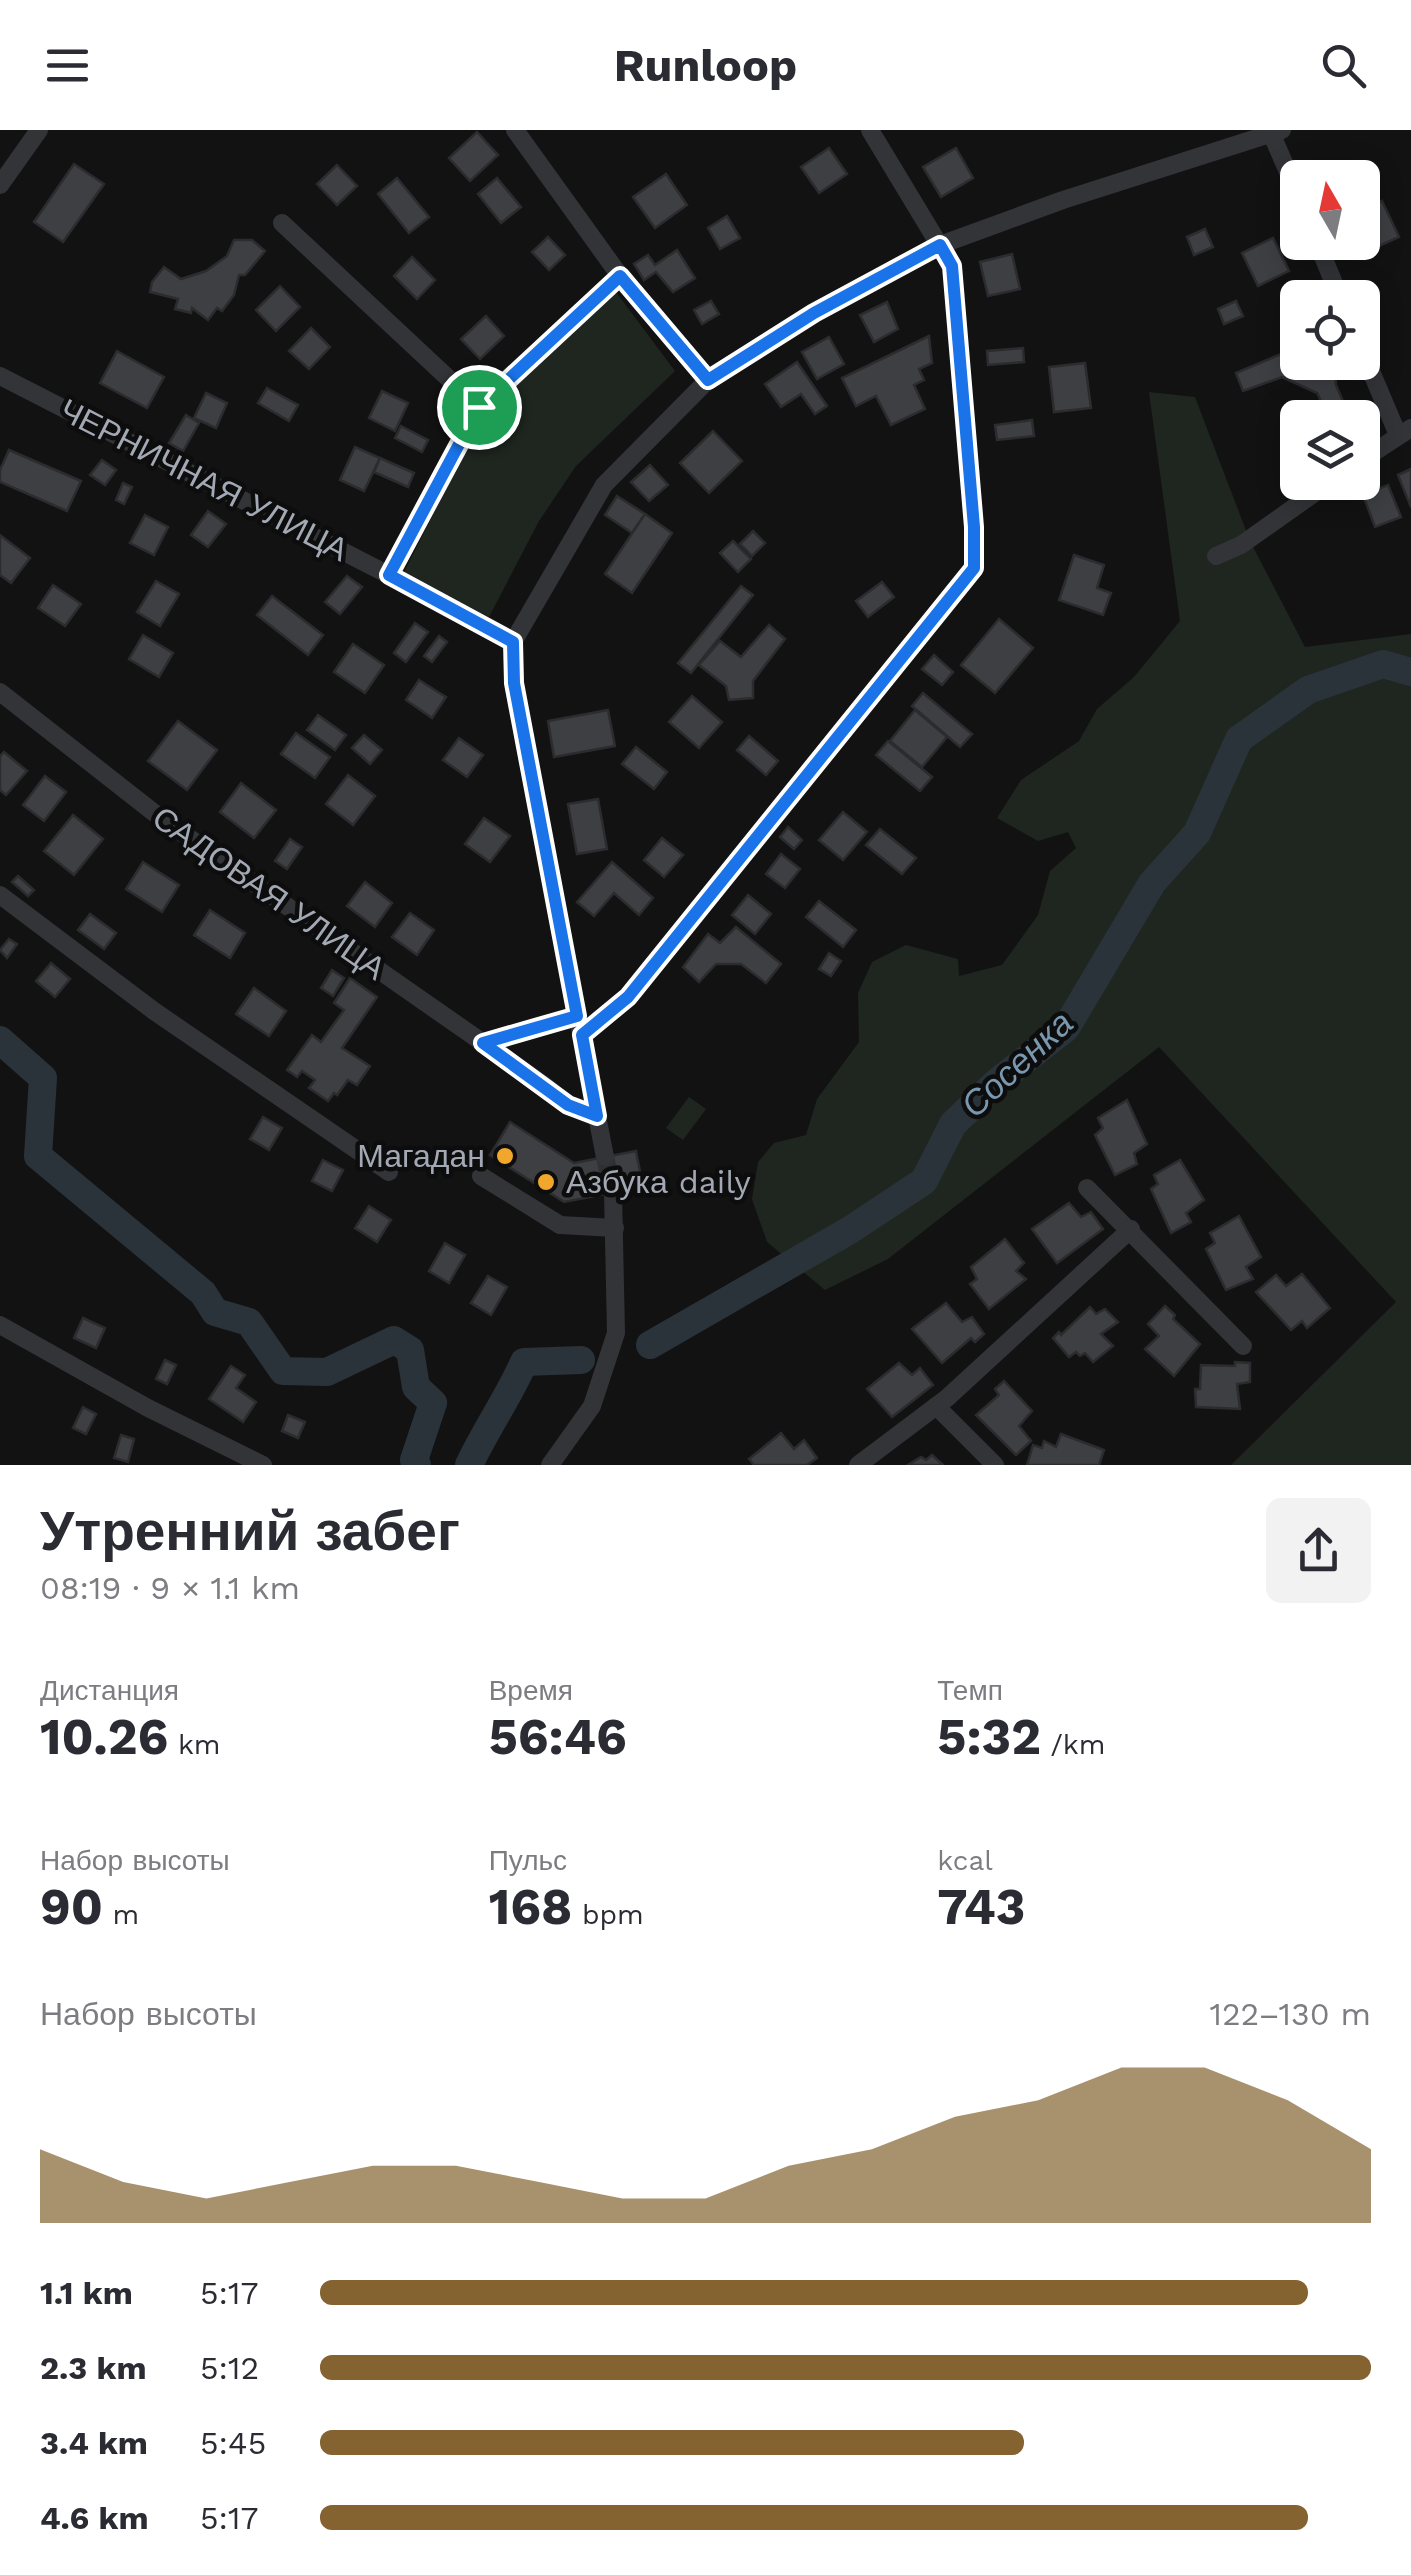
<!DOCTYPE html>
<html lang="ru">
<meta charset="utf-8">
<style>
:root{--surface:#fff;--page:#f2f2f3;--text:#2b2b33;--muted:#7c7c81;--accent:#846330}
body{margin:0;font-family:"Work Sans",sans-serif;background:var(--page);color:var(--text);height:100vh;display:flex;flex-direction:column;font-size:38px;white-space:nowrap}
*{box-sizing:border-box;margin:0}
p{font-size:32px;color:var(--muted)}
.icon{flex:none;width:55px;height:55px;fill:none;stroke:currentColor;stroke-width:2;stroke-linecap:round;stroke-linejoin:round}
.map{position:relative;height:1335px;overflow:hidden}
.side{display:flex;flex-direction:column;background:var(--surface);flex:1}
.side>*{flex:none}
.needle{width:65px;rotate:351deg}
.fabs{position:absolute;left:1280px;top:30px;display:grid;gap:20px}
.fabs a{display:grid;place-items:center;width:100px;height:100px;border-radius:15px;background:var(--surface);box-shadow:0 5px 25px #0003;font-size:50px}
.pin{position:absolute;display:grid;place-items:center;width:85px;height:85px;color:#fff;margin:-42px;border:5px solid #fff;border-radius:50%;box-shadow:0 2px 10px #0007}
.round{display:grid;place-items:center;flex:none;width:105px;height:105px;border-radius:15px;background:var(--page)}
.headline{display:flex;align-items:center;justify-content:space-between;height:170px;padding:0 40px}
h1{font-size:55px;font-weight:700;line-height:75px}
.metrics{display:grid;grid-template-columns:repeat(3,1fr);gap:15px;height:170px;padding:10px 40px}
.metrics div{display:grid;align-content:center}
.metrics b{font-size:50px;font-weight:700}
.metrics small{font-size:28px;font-weight:400}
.metrics p{font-size:28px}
.chart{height:280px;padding:20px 40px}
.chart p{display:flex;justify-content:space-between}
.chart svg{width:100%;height:180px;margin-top:10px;fill:var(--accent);opacity:.7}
ul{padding:0 40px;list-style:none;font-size:32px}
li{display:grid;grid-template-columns:160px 120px 1fr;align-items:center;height:75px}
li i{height:25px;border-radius:12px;background:var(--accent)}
header{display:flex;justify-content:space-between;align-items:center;height:130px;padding:0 40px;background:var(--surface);font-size:45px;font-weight:700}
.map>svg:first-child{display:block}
</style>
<header><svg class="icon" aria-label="menu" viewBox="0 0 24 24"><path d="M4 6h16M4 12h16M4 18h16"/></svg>Runloop<svg class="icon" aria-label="search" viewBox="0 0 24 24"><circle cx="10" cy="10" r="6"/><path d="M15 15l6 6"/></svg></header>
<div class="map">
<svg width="1411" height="1335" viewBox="0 0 1411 1335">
<rect width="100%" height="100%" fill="#121213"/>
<!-- green -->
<g fill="#1e261f">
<path d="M616 162 675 241 576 336 539 391 489 487 403 444 474 304 514 253Z"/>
<path d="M1149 262 1195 267 1250 411 1305 517 1411 504V1335H1231L1396 1172 1159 917 888 1129 825 1160 767 1112 752 1069 758 1032 774 1013 806 1005 817 969 859 912 858 863 872 832 906 815 958 829 959 846 1002 835 1038 785 1050 741 1076 718 1068 702 1038 711 997 688 1021 650 1079 611 1097 579 1134 547 1180 491Z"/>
<path d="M689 967 706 979 683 1010 666 998Z"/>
</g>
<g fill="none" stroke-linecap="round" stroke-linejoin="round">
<!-- river -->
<g stroke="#2a3339" stroke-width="28">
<path d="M0 910 43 948 38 1026 203 1163 215 1182 249 1192 283 1241 327 1242 394 1210 410 1220 416 1257 433 1273 414 1330 417 1335"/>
<path d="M650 1215 850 1100 924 1051 953 994 997 952 1066 898 1152 753 1197 703 1239 609 1308 560 1383 534 1411 542"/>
<path d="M469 1335C486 1299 508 1268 524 1232L581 1230"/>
</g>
</g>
<!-- building -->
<g fill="#3e3f43" stroke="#2c2c2f" stroke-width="2.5">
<path d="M477 2 498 25 470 51 449 28Z"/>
<path d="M829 18 847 44 819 63 801 37Z"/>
<path d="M956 18 973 48 941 67 923 37Z"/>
<path d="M74 34 104 54 63 112 34 92Z"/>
<path d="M337 35 357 56 337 75 317 54Z"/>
<path d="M666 44 687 75 655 98 633 67Z"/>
<path d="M397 48 429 87 409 103 378 64Z"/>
<path d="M497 48 521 77 501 93 478 64Z"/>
<path d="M1382 71 1399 107 1364 123 1359 112H1362V80Z"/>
<path d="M727 86 740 108 720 119 708 98Z"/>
<path d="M1205 99 1213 117 1194 125 1187 107Z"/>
<path d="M548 107 565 125 549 140 532 122Z"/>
<path d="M1273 108 1289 141 1258 156 1242 123Z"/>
<path d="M234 110H252L265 121 245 145H239L234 165 222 181 217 178 208 190 192 178 191 183 175 179 178 169 150 162 152 152 164 137 181 149 206 141 227 126Z"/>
<path d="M677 120 695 148 673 162 656 142 644 150 634 134 648 125 655 135Z"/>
<path d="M1012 124 1020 159 988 166 980 132Z"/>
<path d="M412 127 435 150 417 169 394 146Z"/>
<path d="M280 156 300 177 276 201 256 180Z"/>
<path d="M711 171 719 184 702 194 694 180Z"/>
<path d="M1236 171 1243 186 1224 194 1218 179Z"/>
<path d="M887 172 898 199 874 212 860 185Z"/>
<path d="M486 186 504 206 480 229 461 209Z"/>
<path d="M311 198 330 217 309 239 289 221Z"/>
<path d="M929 206 932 233 919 239 924 250 914 255 925 279 891 295 876 266 856 276 842 248Z"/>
<path d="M829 207 844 234 817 249 802 222Z"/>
<path d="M1023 218 1024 232 988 235 987 221Z"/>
<path d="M1293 219 1298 220V232L1334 235 1336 255 1350 288H1329L1317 263 1282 247 1243 261 1236 243Z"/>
<path d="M117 221 164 247 147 278 100 253Z"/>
<path d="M797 232 827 276 815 284 801 264 781 277 765 254Z"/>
<path d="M1085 233 1091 278 1054 282 1049 237Z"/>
<path d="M267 258 298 275 289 291 258 273Z"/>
<path d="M382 261 408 273 395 301 369 288Z"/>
<path d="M206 263 227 273 216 298 194 288Z"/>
<path d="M186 285 199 293 183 321 169 313Z"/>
<path d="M1032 290 1034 306 997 310 995 295Z"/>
<path d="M401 296 428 310 422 322 395 308Z"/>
<path d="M713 301 742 331 709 363 680 333Z"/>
<path d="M355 317 380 328 364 361 340 350Z"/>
<path d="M9 320 81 351 67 381 0 352V340Z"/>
<path d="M380 328 414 343 408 357 374 342Z"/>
<path d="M102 330 116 340 105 355 90 345Z"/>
<path d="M650 335 668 355 649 371 631 352Z"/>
<path d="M1411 339V377L1398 345Z"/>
<path d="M123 353 132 357 124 374 116 370Z"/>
<path d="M1388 355 1401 387 1375 397 1363 365Z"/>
<path d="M617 366 645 384 632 403 605 385Z"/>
<path d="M208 381 226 394 208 417 191 405Z"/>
<path d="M645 384 672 403 632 463 605 444Z"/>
<path d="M145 385 168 397 154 425 130 413Z"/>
<path d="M753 401 765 413 752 426 740 414Z"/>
<path d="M0 405 30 428 11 453 0 445Z"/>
<path d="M733 411 751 429 738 442 720 423Z"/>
<path d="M1074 425 1104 435 1097 458 1111 463 1103 485 1059 470Z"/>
<path d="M347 446 362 457 340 484 325 472Z"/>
<path d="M156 451 179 464 160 496 137 482Z"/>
<path d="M882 452 894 467 868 487 856 471Z"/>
<path d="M53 455 81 474 65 496 38 478Z"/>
<path d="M741 456 753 465 691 543 678 533Z"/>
<path d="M272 466 323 505 308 525 257 485Z"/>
<path d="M999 489 1033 518 995 563 961 535Z"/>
<path d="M415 493 428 502 406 532 394 523Z"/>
<path d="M769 495 785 509 753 551V568L729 570 726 556 699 535 720 511 741 527Z"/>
<path d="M143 505 173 523 159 547 129 529Z"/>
<path d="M439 506 447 512 432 532 424 526Z"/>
<path d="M353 514 384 535 365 563 334 542Z"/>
<path d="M934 525 953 542 942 555 922 539Z"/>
<path d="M419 550 446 567 432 588 406 570Z"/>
<path d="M923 563 972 604 960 617 912 576Z"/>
<path d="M692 566 722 592 699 618 669 592Z"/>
<path d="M608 580 615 616 554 627 548 591Z"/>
<path d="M915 580 947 607 922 637 890 611Z"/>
<path d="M318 585 346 605 335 620 307 600Z"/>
<path d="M178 591 217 620 187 660 148 631Z"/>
<path d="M296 603 330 627 315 648 281 624Z"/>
<path d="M364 605 382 620 370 634 352 618Z"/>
<path d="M749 606 778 631 766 645 737 620Z"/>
<path d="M459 608 483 625 467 647 443 630Z"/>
<path d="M888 611 932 647 920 661 876 625Z"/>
<path d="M636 617 667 642 654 659 622 634Z"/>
<path d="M4 622 27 641 6 665 0 660V626Z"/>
<path d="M348 645 375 666 353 695 326 674Z"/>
<path d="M45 646 66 662 44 691 23 675Z"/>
<path d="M241 653 276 680 254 708 220 682Z"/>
<path d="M598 669 607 719 577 724 568 674Z"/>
<path d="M843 682 867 702 843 730 819 710Z"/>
<path d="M73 685 103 709 74 745 44 721Z"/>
<path d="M484 688 510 706 490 732 465 714Z"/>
<path d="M788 697 802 710 794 719 780 707Z"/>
<path d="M880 699 916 728 902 744 866 715Z"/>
<path d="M662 708 683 725 664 747 644 730Z"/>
<path d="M290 709 302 717 287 739 275 731Z"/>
<path d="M781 724 800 739 785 758 766 744Z"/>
<path d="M143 732 179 755 162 782 126 759Z"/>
<path d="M612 732 653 768 639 785 614 763 594 786 577 772Z"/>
<path d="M18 746 34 760 28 766 12 752Z"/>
<path d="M365 752 392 773 375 797 347 776Z"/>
<path d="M748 765 771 784 755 804 732 785Z"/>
<path d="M819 771 856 800 843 817 806 787Z"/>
<path d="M210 780 245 803 230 828 194 805Z"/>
<path d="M410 783 434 800 417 825 392 807Z"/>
<path d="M90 784 116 803 104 819 78 800Z"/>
<path d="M736 797 781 834 766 853 741 834H716L699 852 683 837 708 804 720 813Z"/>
<path d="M9 809 17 814 7 828 0 820Z"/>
<path d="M829 823 841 831 831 846 819 839Z"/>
<path d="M51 833 70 849 55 867 36 851Z"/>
<path d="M332 840 344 848 333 866 321 858Z"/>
<path d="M350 848 377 867 342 918 370 936 357 955 348 950 337 965 334 963 328 971 309 958 315 950 302 941 297 947 287 940 312 905 321 912 344 880 334 873Z"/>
<path d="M254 858 286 881 269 906 236 884Z"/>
<path d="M1127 970 1147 1014 1134 1023 1137 1034 1115 1045 1095 1005 1103 998 1098 988Z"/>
<path d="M263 987 282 998 269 1020 250 1009Z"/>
<path d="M510 992 574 1033 636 1021 643 1057 564 1072 490 1025Z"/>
<path d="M323 1030 343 1040 332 1061 312 1051Z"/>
<path d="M1180 1030 1204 1070 1186 1083 1191 1092 1171 1103 1151 1059 1158 1054 1154 1045Z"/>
<path d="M1069 1073 1081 1087 1091 1082 1103 1099 1057 1133 1032 1099Z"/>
<path d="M369 1076 391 1090 377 1112 355 1098Z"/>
<path d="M1239 1086 1261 1127 1246 1137 1253 1149 1226 1160 1206 1119 1215 1113 1210 1103Z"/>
<path d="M1005 1109 1024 1133 1016 1141 1026 1149 989 1179 970 1154 977 1149 971 1137Z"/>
<path d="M445 1113 465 1125 449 1153 429 1141Z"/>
<path d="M1302 1144 1330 1178 1307 1198 1302 1191 1291 1200 1256 1162 1276 1145 1286 1156Z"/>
<path d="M488 1146 507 1157 491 1185 471 1173Z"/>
<path d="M946 1173 962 1192 972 1187 984 1204 975 1212 971 1208 942 1233 912 1199Z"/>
<path d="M1165 1176 1175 1185 1173 1189 1200 1214 1174 1246 1145 1219 1159 1206 1148 1194Z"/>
<path d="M1090 1177 1096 1184 1105 1179 1118 1192 1101 1204 1113 1216 1093 1232 1085 1223 1080 1226 1076 1222 1069 1227 1053 1208 1059 1202 1061 1205Z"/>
<path d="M83 1188 105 1198 96 1218 74 1208Z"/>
<path d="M165 1230 176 1235 167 1254 156 1249Z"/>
<path d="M1235 1232 1250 1233V1252L1237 1254 1240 1279 1196 1277 1195 1259H1200L1201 1235 1235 1236Z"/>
<path d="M899 1233 912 1245 920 1238 933 1255 892 1287 867 1259Z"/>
<path d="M231 1236 245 1245 236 1258 256 1272 243 1292 209 1269Z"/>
<path d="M1004 1251 1032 1281 1019 1296 1031 1311 1016 1325 976 1285 999 1265 995 1259Z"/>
<path d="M83 1277 96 1284 86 1304 73 1298Z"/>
<path d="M288 1285 305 1292 298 1308 282 1301Z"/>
<path d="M781 1303 794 1319 804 1310 817 1328 807 1335H754L749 1329Z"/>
<path d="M1061 1304 1104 1320 1099 1335H1027L1033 1315 1042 1318 1044 1311 1056 1317Z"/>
<path d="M121 1305 134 1309 128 1332 114 1328Z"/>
<path d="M932 1325 943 1335H908L921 1327 926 1330Z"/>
</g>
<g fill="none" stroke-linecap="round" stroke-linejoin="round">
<!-- minor-tunnel -->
<path stroke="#2f3033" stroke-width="18" stroke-dasharray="18 9" stroke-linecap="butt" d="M605 1027 613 1063"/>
<!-- minor -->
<g stroke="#333438" stroke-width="18">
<path d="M515 0 620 146 708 250"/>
<path d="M1272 5 1298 65"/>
<path d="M0 55 39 0"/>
<path d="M282 93 479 277"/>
<path d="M1317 112 1340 168"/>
<path d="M1362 220 1398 305"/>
<path d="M0 246 389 445 513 512"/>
<path d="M1362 330 1411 298"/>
<path d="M1216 426 1241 415 1330 352"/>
<path d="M389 445 479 277 620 146"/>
<path d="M0 562 162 689 545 956 568 975 597 986 605 1027"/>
<path d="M0 765 154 881 389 1042"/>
<path d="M582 905 628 867 975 438 974 397 952 136 870 0"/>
<path d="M483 913 577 887"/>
<path d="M597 986 513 553V512L604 355 708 250 814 183 940 115 1063 70 1282 0"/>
<path d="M481 1046 560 1095 615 1098"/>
<path d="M1087 1058 1243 1216"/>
<path d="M0 1195 148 1278 263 1335"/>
<path d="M936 1276 995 1335"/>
<path d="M550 1335 592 1276 616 1203 613 1063"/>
<path d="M858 1335 947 1268 1131 1099"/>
</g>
</g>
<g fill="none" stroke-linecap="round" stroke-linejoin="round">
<!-- route casing -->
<g stroke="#fff" stroke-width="20">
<path id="route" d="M940 115 952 136 974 397V438L628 867 582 905 597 986 568 975 483 913 577 886 514 553 513 512 389 445 479 277 620 146 708 250 814 183Z"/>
</g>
<!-- route -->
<use href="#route" stroke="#1a73e8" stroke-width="12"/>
</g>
<!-- markers -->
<g fill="#f0a72c" stroke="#0d0d0e" stroke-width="4">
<circle cx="505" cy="1026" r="10"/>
<circle cx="546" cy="1052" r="10"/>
</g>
<g text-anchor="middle" stroke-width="9" stroke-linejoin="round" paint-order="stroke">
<!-- street labels -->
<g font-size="32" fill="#a3a9b4" stroke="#0d0d0e">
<text transform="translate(204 350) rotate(27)" y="11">ЧЕРНИЧНАЯ УЛИЦА</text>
<text transform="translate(269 763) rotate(35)" y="11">САДОВАЯ УЛИЦА</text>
</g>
<!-- poi labels -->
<g font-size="32" fill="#a3a9b4" stroke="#0d0d0e" text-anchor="end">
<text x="485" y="1037">Магадан</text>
<text x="566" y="1063" text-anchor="start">Азбука daily</text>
</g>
<!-- water labels -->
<g font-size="35" font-style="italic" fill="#7998af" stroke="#0d0d0e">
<text transform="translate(1017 934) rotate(-43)" y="12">Сосенка</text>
</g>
</g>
</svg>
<div class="fabs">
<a><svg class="needle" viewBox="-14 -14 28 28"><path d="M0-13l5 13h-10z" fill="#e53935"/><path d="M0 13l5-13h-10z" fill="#7c7c81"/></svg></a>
<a><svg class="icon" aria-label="locate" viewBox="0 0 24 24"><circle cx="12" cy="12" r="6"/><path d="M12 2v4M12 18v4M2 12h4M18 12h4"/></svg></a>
<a><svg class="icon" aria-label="layers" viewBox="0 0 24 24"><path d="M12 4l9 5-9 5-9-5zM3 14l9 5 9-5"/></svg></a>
</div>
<div class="pin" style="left:479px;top:277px;background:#1e9e55"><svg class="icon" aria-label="arrive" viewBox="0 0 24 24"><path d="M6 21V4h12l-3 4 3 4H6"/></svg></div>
</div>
<section class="side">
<div class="headline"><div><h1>Утренний забег</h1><p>08:19 · 9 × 1.1 km</p></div><a class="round"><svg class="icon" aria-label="share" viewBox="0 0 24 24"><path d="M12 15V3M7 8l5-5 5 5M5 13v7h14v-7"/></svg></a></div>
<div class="metrics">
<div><p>Дистанция</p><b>10.26<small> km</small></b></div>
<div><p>Время</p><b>56:46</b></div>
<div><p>Темп</p><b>5:32<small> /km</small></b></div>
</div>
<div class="metrics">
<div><p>Набор высоты</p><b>90<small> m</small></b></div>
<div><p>Пульс</p><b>168<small> bpm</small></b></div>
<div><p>kcal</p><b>743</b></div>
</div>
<div class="chart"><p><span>Набор высоты</span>122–130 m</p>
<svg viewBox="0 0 160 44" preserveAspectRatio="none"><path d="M0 44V26L10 34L20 38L30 34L40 30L50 30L60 34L70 38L80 38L90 30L100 26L110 18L120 14L130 6L140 6L150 14L160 26V44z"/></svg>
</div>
<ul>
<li><b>1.1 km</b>5:17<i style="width:94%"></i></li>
<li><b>2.3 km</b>5:12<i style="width:100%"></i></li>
<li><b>3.4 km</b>5:45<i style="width:67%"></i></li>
<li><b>4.6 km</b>5:17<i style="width:94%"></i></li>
</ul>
</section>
